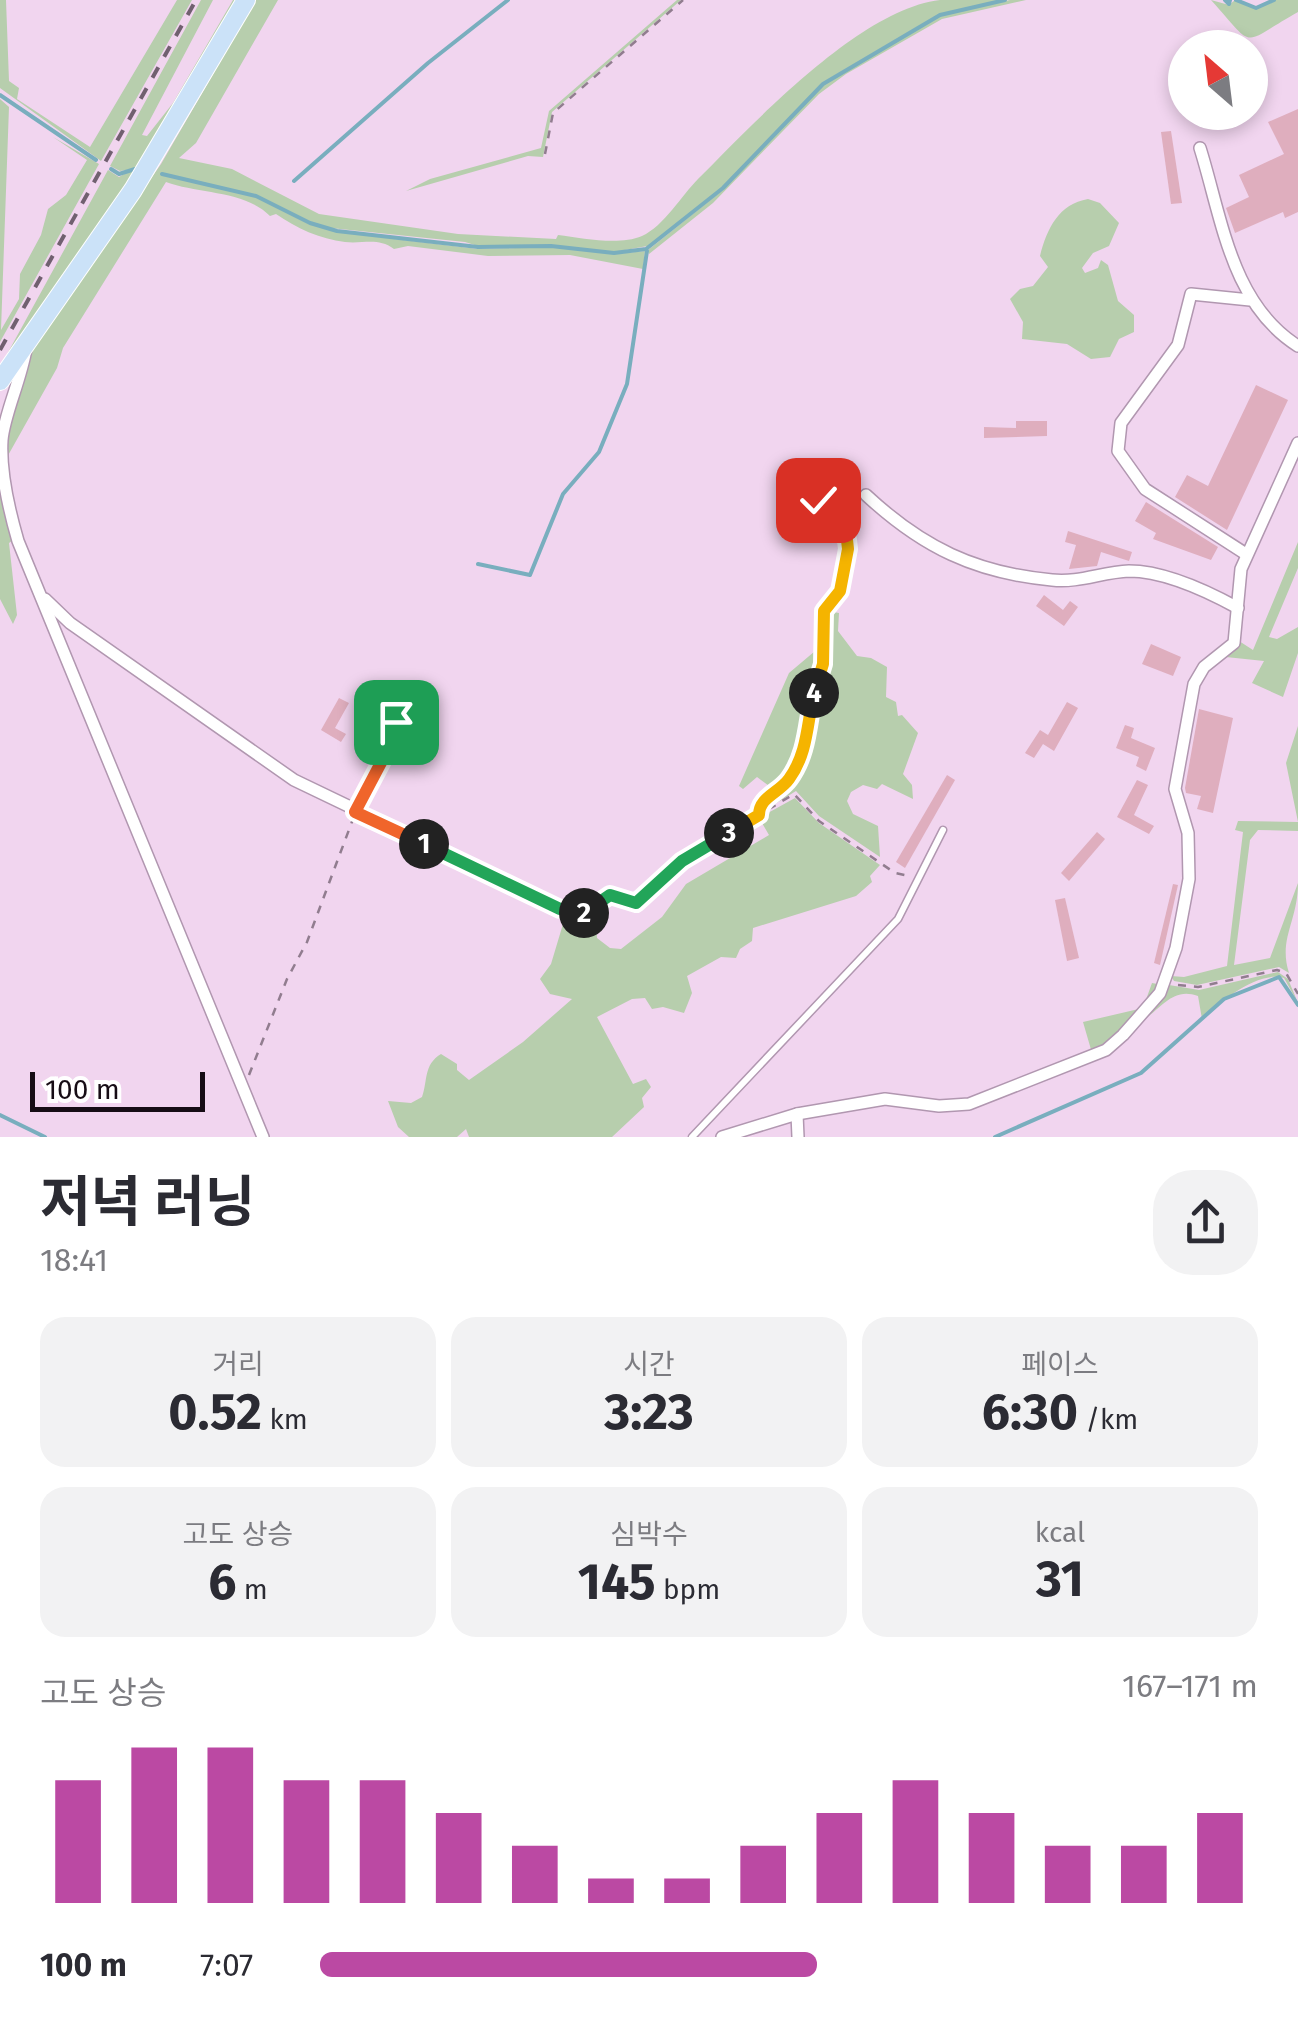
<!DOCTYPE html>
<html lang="ko">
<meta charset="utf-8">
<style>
:root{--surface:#fff;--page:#f2f2f3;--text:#2b2b33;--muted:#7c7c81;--accent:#bb49a3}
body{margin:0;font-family:"Fira Sans","Noto Sans KR",sans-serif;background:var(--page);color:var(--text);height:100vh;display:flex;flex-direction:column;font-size:38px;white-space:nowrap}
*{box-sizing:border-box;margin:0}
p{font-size:32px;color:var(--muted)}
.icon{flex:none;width:55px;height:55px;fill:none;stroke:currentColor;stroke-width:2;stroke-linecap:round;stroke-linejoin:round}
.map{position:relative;height:1137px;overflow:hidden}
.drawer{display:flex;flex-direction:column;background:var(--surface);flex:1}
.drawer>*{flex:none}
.needle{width:65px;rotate:332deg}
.tools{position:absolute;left:1168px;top:30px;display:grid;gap:20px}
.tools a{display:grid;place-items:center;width:100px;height:100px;border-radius:50%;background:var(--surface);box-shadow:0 5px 15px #0003;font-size:50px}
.scale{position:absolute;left:30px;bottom:25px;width:175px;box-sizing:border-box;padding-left:10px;border:5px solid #160c15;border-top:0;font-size:28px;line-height:35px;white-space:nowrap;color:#160c15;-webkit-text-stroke:8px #fff;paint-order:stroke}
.pin{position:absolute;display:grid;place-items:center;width:85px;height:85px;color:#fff;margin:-42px;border-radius:20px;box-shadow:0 5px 15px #0006}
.km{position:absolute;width:50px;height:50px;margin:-25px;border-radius:50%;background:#222;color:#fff;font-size:28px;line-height:50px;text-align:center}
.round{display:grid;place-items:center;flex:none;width:105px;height:105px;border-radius:40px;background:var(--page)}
.headline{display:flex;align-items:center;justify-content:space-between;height:170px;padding:0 40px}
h1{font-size:55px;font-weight:700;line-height:75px}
.stats{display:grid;grid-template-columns:repeat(3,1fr);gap:15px;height:170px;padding:10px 40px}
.stats div{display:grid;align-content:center;border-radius:25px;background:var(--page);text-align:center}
.stats b{font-size:50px;font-weight:700}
.stats small{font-size:28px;font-weight:400}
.stats p{font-size:28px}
.chart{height:280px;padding:20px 40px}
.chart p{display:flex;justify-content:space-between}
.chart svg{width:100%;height:180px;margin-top:10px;stroke:var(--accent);stroke-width:6}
ul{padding:0 40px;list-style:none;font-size:32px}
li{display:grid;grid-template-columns:160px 120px 1fr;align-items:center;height:75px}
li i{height:25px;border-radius:12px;background:var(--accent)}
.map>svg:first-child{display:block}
</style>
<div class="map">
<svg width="1298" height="1137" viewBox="0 0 1298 1137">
<rect width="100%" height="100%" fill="#f1d5ef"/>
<!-- green -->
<g fill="#b7cead">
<path d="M0 0H6L9 81 19 88 17 99 90 147 177 0H192L101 161 0 88Z"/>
<path d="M201 0H213L142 135 147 136 173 103 233 0H240L140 168 120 171 110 166Z"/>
<path d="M256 0H278L196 143 179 158 232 169 319 214 458 234 556 239 558 235C583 238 618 246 642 236 664 226 682 195 698 179 753 124 860 9 940 0 960 0 981 0 1001 0L939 14 822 83 722 188 653 245 614 252 551 245 478 246 465 242 321 227 256 195 162 173 256 197 309 224 337 232 478 249 551 247 615 254 645 251 643 269 570 255 488 256 408 246 394 249C378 237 364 244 345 242 320 239 296 228 276 214L270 216C244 190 198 194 166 182L63 348 57 368 6 459 9 427 33 348 161 164Z"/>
<path d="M677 0H681L552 112 543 157 528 156 406 191 430 179 541 148 549 111Z"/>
<path d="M1010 0H1026L942 19 846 74 819 94 713 203 649 254 648 250 724 189 824 84 940 16Z"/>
<path d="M1211 0 1229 5 1235 0 1256 9 1276 0H1298V12C1239 45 1257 51 1211 0Z"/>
<path d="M0 99 9 107 1 330 19 299 20 274 41 235 48 209 66 195 87 160 53 137 99 164 0 342Z"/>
<path d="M108 170 119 177 129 171 138 173 0 367Z"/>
<path d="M1088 199 1100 203 1119 223 1109 246 1093 253 1082 268 1085 273 1098 268 1101 260 1108 265 1118 301 1134 315V332L1119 339 1110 357 1091 359 1067 344 1022 339 1023 322 1010 299 1020 289 1033 286 1048 267 1040 256C1047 228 1059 204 1088 199Z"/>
<path d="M0 472 13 540 9 543 17 615 13 624 0 599Z"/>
<path d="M1298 542V568L1269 637 1277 639 1298 627V653L1283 697 1252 683 1264 661 1226 657 1239 641 1253 650Z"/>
<path d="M828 611 839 613 838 631 857 656 871 658 887 667 886 697 896 702 898 716 902 715 918 733 903 774 912 785 913 799 882 784 877 789 863 785 851 792 847 801 853 814 878 826 880 857 819 816 796 791 762 812 765 801 791 780 808 745 825 663Z"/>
<path d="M821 646 804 746 793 773 776 791 757 777 743 789 739 786 789 673Z"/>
<path d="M1298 726V831L1258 830 1250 840 1234 965 1270 958 1298 883C1298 921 1278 939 1289 973L1279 967 1197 985 1174 981 1171 976 1184 977 1227 966 1243 832 1235 830 1238 821 1298 822 1286 763Z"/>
<path d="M795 798 819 823 880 865 870 876 872 882 856 896 753 928 752 941 740 949 736 958 721 957 687 976 692 993 684 1013 663 1007 652 1009 645 998 632 999 597 1017 633 1084 646 1079 651 1087 642 1098 644 1107 612 1137H469L466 1129 457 1137H409L398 1127 388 1101 411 1103 422 1097C428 1081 423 1065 441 1054L457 1064V1070L469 1080 523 1042 572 999 550 994 540 979 551 964 566 914 595 911 597 938 610 948 621 949 662 917 686 884 769 835 759 818Z"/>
<path d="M1278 972 1288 979 1298 1003 1284 978C1258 970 1220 1002 1202 1019L1198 996C1171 986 1161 1011 1139 1022L1169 985 1199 990Z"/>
<path d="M1152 983 1163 985 1123 1034 1092 1053 1083 1022 1143 1008Z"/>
</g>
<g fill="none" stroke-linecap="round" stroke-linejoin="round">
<!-- stream -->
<g stroke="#79aebe" stroke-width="4">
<path d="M1225 0 1229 4 1230 0"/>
<path d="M1236 0 1256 8 1274 0"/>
<path d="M0 95 96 160"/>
<path d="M111 169 119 174 135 169"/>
<path d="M162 174 256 196 310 223 337 231 478 247 551 246 614 253 646 249 723 188 823 84 940 15 1005 0"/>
<path d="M294 181 428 63 508 0"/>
<path d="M478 564 530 575 563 494 599 452 627 384 647 251"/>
<path d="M0 1115 45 1137"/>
<path d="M995 1137 1141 1073 1224 999 1279 977 1298 1005"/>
</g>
</g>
<!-- building -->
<g fill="#dfaebe">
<path d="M1298 109V212L1285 218 1283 212 1235 233 1226 208 1249 197 1239 175 1284 154 1268 122Z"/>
<path d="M1171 131 1182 203 1171 204 1161 132Z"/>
<path d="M1256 385 1288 400 1227 530 1175 497 1187 475 1208 486Z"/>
<path d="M1016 421H1047V436L984 438V427L1016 428Z"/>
<path d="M1146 502 1218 547 1211 560 1153 539 1156 533 1135 521Z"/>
<path d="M1068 531 1132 552 1129 561 1101 552 1097 566 1069 569 1076 545 1065 542Z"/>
<path d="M1044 595 1063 610 1070 601 1078 607 1064 626 1036 606Z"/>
<path d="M1151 644 1181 657 1173 676 1142 664Z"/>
<path d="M339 698 349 703 335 728 346 734 341 742 321 730Z"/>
<path d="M1067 702 1078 708 1054 751 1043 744 1034 758 1025 753 1040 730 1048 735Z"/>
<path d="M1199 709 1233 718 1213 813 1197 809 1201 796 1186 793 1185 788Z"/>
<path d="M1125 725 1134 728 1131 738 1155 748 1146 771 1136 766 1139 757 1116 748Z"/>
<path d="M947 775 955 780 905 868 896 862Z"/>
<path d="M1137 780 1148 785 1134 815 1154 826 1149 834 1117 817Z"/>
<path d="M1097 832 1105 839 1069 881 1061 873Z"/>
<path d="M1173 884 1178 885 1160 965 1154 963Z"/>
<path d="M1065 898 1079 958 1067 961 1055 900Z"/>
</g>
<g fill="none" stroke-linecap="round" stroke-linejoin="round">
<!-- lane casing -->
<g stroke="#b197b0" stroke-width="9">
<path id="lane" d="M692 1137 898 919 943 830"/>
</g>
<!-- street casing -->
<g stroke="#b197b0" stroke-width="14">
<g id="street">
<path d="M1200 148C1222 218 1231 304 1298 346"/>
<path d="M26 349C21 380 4 415 2 440 0 472 9 510 18 541L263 1137"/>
<path d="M866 495C922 547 975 573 1052 580 1079 583 1102 572 1129 571 1165 571 1207 591 1238 608"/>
<path d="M1246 554 1145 489 1118 451 1121 423 1178 345 1191 294 1250 300"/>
<path d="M45 599 70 623 294 780 575 915 593 909 610 895 636 903 651 887"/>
<path d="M797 1114 798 1137"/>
<path d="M722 1137 797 1114 885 1099 939 1106 969 1104 1106 1050 1123 1035 1160 993 1176 948 1189 879 1188 833 1175 789 1194 684 1204 667 1234 643 1241 569 1298 443"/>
</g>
</g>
<!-- primary casing -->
<g stroke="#fff" stroke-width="20">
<path id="primary" d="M0 381 133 190 246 0"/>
</g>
<!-- path -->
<g stroke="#917d8f" stroke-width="2.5" stroke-dasharray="8 8" stroke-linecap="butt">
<path d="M545 154 553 113 683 0"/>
<path d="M363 799 394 739 396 722 371 709"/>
<path d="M759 815 763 800 785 784 805 747 823 665 824 611 840 591 848 549 847 539 818 500 816 468 857 488"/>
<path d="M661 878 682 861 794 794 819 821 895 873 909 876"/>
<path d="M1178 985 1198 987 1277 970 1286 973 1298 994"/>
<path d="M249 1075 287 979 307 942 353 819"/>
</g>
<!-- lane -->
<use href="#lane" stroke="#fff" stroke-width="6"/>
<!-- street -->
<use href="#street" stroke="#fff" stroke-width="11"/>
<!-- primary -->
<use href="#primary" stroke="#cbe2f8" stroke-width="18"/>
<!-- rail -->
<path stroke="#716070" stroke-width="4" stroke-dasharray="12 12" stroke-linecap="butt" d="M0 350 196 0"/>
</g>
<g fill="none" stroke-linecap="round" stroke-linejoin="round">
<!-- split-1 casing -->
<g stroke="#fff" stroke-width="20">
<path id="split-1" d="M396 722 394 738 355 812 424 844"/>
</g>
<!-- split-2 casing -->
<g stroke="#fff" stroke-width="20">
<path id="split-2" d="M424 844 560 909 584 913"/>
</g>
<!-- split-3 casing -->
<g stroke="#fff" stroke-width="20">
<path id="split-3" d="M584 913 610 895 636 903 682 861 729 833"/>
</g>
<!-- split-4 casing -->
<g stroke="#fff" stroke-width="20">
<path id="split-4" d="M729 833 759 815C759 797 779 793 789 779 808 753 807 723 814 693"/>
</g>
<!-- split-5 casing -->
<g stroke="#fff" stroke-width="20">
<path id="split-5" d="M814 693 823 664 824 611 840 591 848 549 847 540 818 500"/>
</g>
<!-- split-1 -->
<use href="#split-1" stroke="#f0652b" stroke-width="12"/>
<!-- split-2 -->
<use href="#split-2" stroke="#22a559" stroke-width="12"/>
<!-- split-3 -->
<use href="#split-3" stroke="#22a559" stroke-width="12"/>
<!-- split-4 -->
<use href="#split-4" stroke="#f5b400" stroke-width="12"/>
<!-- split-5 -->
<use href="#split-5" stroke="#f5b400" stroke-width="12"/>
</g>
</svg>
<div class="tools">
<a><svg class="needle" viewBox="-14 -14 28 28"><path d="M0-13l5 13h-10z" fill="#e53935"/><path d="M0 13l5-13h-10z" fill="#7c7c81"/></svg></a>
</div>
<div class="scale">100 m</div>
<div class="pin" style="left:396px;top:722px;background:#1e9e55"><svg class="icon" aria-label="arrive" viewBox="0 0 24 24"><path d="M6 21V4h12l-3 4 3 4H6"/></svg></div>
<div class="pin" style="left:818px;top:500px;background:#d93025"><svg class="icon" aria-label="check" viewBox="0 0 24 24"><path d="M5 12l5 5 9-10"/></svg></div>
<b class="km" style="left:424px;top:844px">1</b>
<b class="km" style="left:584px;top:913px">2</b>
<b class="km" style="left:729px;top:833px">3</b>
<b class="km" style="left:814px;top:693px">4</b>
</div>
<section class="drawer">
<div class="headline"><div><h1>저녁 러닝</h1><p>18:41</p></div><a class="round"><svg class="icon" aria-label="share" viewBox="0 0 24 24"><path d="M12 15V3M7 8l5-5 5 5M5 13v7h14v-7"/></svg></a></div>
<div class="stats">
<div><p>거리</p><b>0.52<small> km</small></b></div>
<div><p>시간</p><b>3:23</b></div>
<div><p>페이스</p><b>6:30<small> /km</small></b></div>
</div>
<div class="stats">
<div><p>고도 상승</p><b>6<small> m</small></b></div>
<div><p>심박수</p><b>145<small> bpm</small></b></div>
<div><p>kcal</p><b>31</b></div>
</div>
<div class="chart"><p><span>고도 상승</span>167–171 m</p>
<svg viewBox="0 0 160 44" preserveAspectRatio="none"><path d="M5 44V14M15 44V6M25 44V6M35 44V14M45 44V14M55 44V22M65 44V30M75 44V38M85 44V38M95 44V30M105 44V22M115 44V14M125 44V22M135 44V30M145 44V30M155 44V22"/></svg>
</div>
<ul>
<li><b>100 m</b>7:07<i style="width:53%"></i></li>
</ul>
</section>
